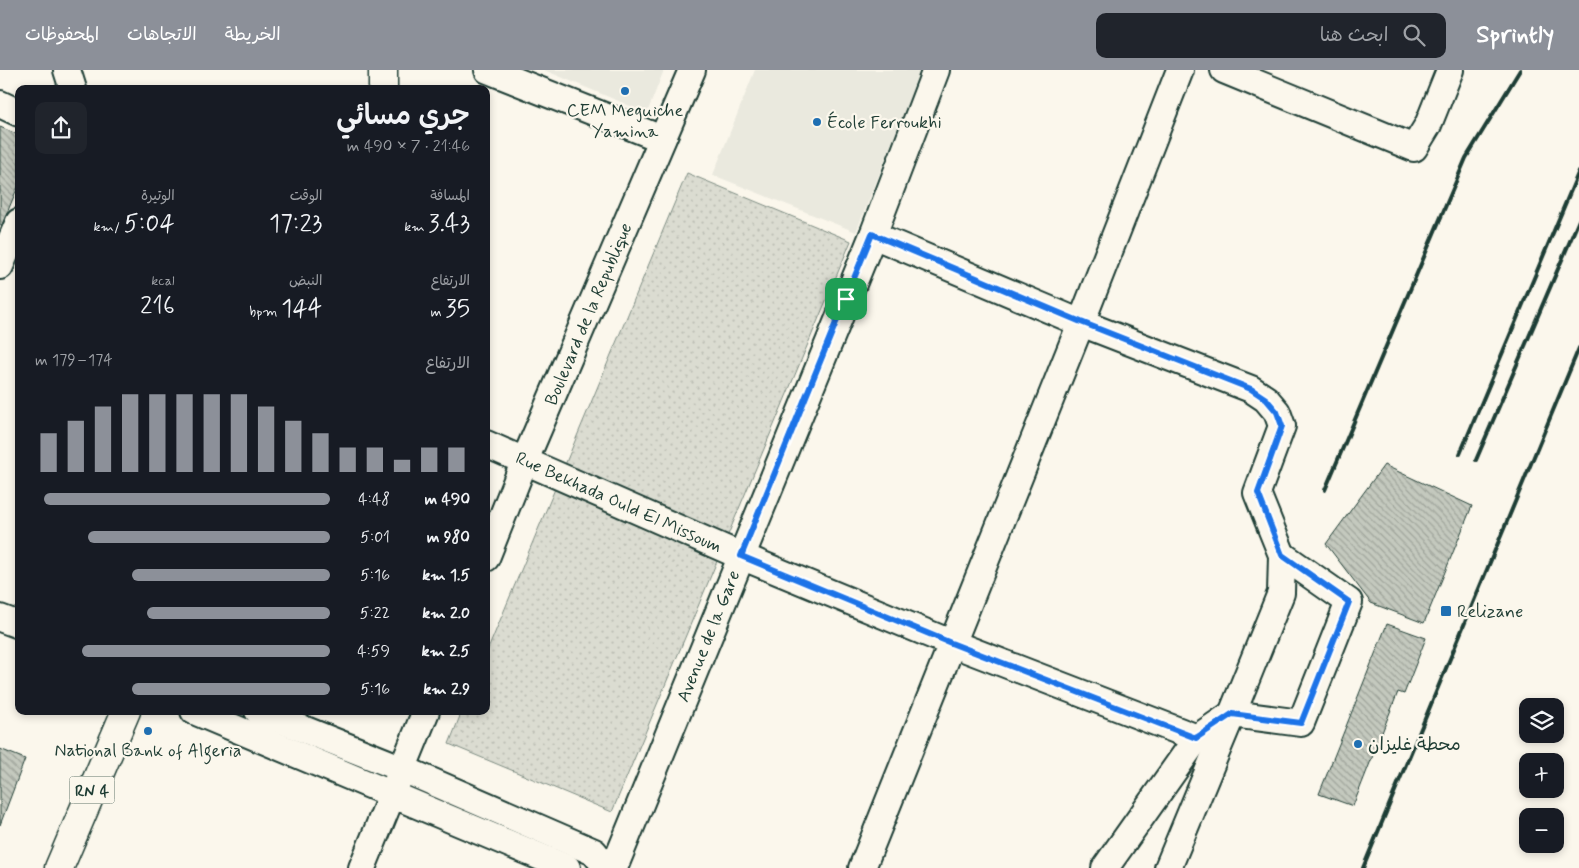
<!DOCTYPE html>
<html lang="ar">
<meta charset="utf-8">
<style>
:root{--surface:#171b24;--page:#20242c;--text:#f1f3f6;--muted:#9ea1a6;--accent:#8c9099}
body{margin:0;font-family:Mynerve,"Playpen Sans Arabic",sans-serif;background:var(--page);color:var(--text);direction:rtl;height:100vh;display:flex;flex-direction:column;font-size:19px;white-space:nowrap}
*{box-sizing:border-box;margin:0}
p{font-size:16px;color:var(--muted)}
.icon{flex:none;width:28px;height:28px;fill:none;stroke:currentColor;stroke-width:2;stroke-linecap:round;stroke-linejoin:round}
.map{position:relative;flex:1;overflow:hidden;direction:ltr}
.panel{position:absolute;left:15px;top:15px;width:475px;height:630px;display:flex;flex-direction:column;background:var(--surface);border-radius:10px;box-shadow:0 2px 8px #0003;direction:rtl}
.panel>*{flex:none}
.tools{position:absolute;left:1519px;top:628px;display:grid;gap:10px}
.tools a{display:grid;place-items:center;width:45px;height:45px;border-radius:10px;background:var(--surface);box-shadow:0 2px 8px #0003;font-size:25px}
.pin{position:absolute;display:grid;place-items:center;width:42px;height:42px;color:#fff;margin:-21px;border-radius:10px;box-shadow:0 2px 8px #0006}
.round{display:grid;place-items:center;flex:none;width:52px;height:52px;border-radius:10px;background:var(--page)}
.overview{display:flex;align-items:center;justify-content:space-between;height:85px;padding:0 20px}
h1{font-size:28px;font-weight:600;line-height:38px}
.stats{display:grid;grid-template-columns:repeat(3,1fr);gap:8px;height:85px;padding:5px 20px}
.stats div{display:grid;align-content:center}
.stats b{font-size:25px;font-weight:600}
.stats small{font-size:14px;font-weight:400}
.stats p{font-size:14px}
.chart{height:140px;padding:10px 20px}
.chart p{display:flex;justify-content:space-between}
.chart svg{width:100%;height:90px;margin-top:5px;stroke:var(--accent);stroke-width:6}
ul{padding:0 20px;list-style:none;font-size:16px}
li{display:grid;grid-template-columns:80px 60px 1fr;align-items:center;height:38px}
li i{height:12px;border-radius:6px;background:var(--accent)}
header{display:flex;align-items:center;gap:30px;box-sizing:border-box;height:70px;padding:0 25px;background:var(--accent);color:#fff}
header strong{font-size:24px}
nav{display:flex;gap:28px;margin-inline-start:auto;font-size:18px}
.search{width:350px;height:45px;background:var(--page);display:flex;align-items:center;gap:12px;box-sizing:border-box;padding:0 18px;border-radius:10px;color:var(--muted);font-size:19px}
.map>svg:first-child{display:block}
</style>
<header>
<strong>Sprintly</strong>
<div class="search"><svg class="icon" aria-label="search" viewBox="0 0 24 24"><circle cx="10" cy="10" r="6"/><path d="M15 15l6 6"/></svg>ابحث هنا</div>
<nav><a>الخريطة</a><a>الاتجاهات</a><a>المحفوظات</a></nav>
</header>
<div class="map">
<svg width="1579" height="798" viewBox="0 0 1579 798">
<defs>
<pattern id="green-dots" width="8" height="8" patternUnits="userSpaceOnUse" patternTransform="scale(1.25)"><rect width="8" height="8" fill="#dbdcd1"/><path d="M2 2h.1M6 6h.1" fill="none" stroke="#bcbeb4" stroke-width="1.8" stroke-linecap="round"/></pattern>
<pattern id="building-back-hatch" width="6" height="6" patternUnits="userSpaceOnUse" patternTransform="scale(1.25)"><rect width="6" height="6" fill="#c4c9be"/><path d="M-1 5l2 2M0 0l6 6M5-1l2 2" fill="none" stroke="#9fa49b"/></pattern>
</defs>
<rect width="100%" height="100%" fill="#fbf7ec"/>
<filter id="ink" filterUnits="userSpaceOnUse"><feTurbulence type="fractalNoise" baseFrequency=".02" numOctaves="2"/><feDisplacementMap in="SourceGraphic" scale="10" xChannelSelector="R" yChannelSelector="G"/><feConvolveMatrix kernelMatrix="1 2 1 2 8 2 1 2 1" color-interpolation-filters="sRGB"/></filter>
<g filter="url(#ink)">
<!-- built -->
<g fill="#eae9de">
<path d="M544 0H664L647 43Z"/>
<path d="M755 0H921L856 162 713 105Z"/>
</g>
<!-- green -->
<path fill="url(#green-dots)" stroke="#7d8c82" d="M687 103 851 171 612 742 449 674 462 641H486V584Z"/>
<!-- building -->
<g fill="url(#building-back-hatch)" stroke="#1f3d34">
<path d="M0 57 19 65V114L2 155H0Z"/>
<path d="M1384 395 1472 436 1424 553 1371 533 1326 474Z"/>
<path d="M1387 554 1426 568 1404 624 1398 622 1353 736 1319 724Z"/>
<path d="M0 679 25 689 0 755Z"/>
</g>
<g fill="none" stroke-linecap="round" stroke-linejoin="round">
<!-- minor casing -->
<g stroke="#1f3d34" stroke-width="30">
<g id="minor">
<path d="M67 0 73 19"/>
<path d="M488 0 662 69"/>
<path d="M1224 0 1414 78 1428 55 1450 0"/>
<path d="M0 34 19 43"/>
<path d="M873 165 1081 253 1251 319 1266 329 1277 342 1282 356 1257 423 1282 485 1281 523 1232 644 1168 798"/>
<path d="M0 196 19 152"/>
<path d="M486 374 741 486 951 573 1197 668"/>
<path d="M486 488 525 390 692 0"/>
<path d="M0 548 19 555"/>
<path d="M194 641 567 798"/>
<path d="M258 641 403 699 594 782 607 798"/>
<path d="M362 798 426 641"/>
<path d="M614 798 873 165 936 0"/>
<path d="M862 798 1081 253 1180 0"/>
<path d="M1105 798 1197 668 1232 644 1301 653 1349 532 1282 485"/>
</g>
</g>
<!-- major casing -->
<g stroke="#1f3d34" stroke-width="31">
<g id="major">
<path d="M383 19V0"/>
<path d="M59 798 126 641"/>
</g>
</g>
<!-- minor -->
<use href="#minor" stroke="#fbf7ec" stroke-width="26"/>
<!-- major -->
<use href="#major" stroke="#fbf7ec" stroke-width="28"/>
<!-- rail -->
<g stroke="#1f3d34" stroke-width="4">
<path d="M1460 384 1579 101"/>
<path d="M1476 390 1579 150"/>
<path d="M1325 420 1466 88 1520 0"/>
<path d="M1363 798 1579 278"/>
</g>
</g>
</g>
<g fill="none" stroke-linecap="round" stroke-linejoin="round" filter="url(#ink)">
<!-- route casing -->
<g stroke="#fff" stroke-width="10">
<path id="route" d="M872 164 1081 252 1251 319 1266 329 1277 342 1282 356 1258 423 1282 485 1349 532 1301 653 1232 644 1196 668 951 573 741 486Z"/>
</g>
<!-- route -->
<use href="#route" stroke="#1a73e8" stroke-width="6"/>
</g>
<!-- markers -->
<g fill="#1f6fb2" stroke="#fbf7ec" stroke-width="2">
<circle cx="625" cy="21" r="5"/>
<circle cx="817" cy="52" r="5"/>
<rect x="1440" y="535" width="12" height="12" rx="2.5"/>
<circle cx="148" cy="661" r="5"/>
<circle cx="1358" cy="674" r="5"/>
</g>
<g text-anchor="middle" stroke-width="4.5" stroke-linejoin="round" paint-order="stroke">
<!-- shield labels -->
<rect fill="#fbf7ec" stroke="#61756b" stroke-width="1" x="69.5" y="706.5" width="45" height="27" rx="4"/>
<g font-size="16" font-weight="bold" fill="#1f3d34">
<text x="92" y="726">RN 4</text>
</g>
<!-- poi labels -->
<g font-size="18" fill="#1f3d34" stroke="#fbf7ec" text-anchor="start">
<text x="625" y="46" text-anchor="middle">CEM Meguiche<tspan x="625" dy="21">Yamina</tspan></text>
<text x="827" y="58">École Ferroukhi</text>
<text x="1457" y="547">Relizane</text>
<text x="1368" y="680">محطة غليزان</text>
<text x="148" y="686" text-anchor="middle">National Bank of Algeria</text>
</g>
<!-- street labels -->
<g font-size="18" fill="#1f3d34" stroke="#fbf7ec">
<text transform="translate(588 244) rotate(-67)" y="6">Boulevard de la Republique</text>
<text transform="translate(619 432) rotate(24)" y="6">Rue Bekhada Ould El Missoum</text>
<text transform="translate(708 566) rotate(-68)" y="6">Avenue de la Gare</text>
</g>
</g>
</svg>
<div class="tools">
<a><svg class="icon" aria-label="layers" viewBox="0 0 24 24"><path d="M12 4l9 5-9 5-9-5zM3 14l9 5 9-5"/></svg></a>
<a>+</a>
<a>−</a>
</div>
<div class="pin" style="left:846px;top:229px;background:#1e9e55"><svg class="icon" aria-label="arrive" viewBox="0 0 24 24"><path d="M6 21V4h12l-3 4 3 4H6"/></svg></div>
<section class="panel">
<div class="overview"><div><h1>جري مسائي</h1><p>21:46 · 7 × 490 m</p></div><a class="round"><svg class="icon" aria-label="share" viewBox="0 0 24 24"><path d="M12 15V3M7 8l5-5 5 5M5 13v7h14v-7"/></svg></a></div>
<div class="stats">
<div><p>المسافة</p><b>3.43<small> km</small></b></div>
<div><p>الوقت</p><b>17:23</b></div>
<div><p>الوتيرة</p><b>5:04<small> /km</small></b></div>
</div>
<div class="stats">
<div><p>الارتفاع</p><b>35<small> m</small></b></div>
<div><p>النبض</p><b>144<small> bpm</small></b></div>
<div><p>kcal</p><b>216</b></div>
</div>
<div class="chart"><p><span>الارتفاع</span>174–179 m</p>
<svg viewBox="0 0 160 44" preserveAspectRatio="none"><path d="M5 44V25M15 44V19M25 44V12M35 44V6M45 44V6M55 44V6M65 44V6M75 44V6M85 44V12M95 44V19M105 44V25M115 44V32M125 44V32M135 44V38M145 44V32M155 44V32"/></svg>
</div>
<ul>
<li><b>490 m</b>4:48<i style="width:97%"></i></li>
<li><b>980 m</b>5:01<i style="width:82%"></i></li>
<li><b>1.5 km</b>5:16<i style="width:67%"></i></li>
<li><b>2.0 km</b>5:22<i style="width:62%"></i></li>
<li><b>2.5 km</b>4:59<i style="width:84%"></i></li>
<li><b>2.9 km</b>5:16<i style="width:67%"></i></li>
</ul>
</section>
</div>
